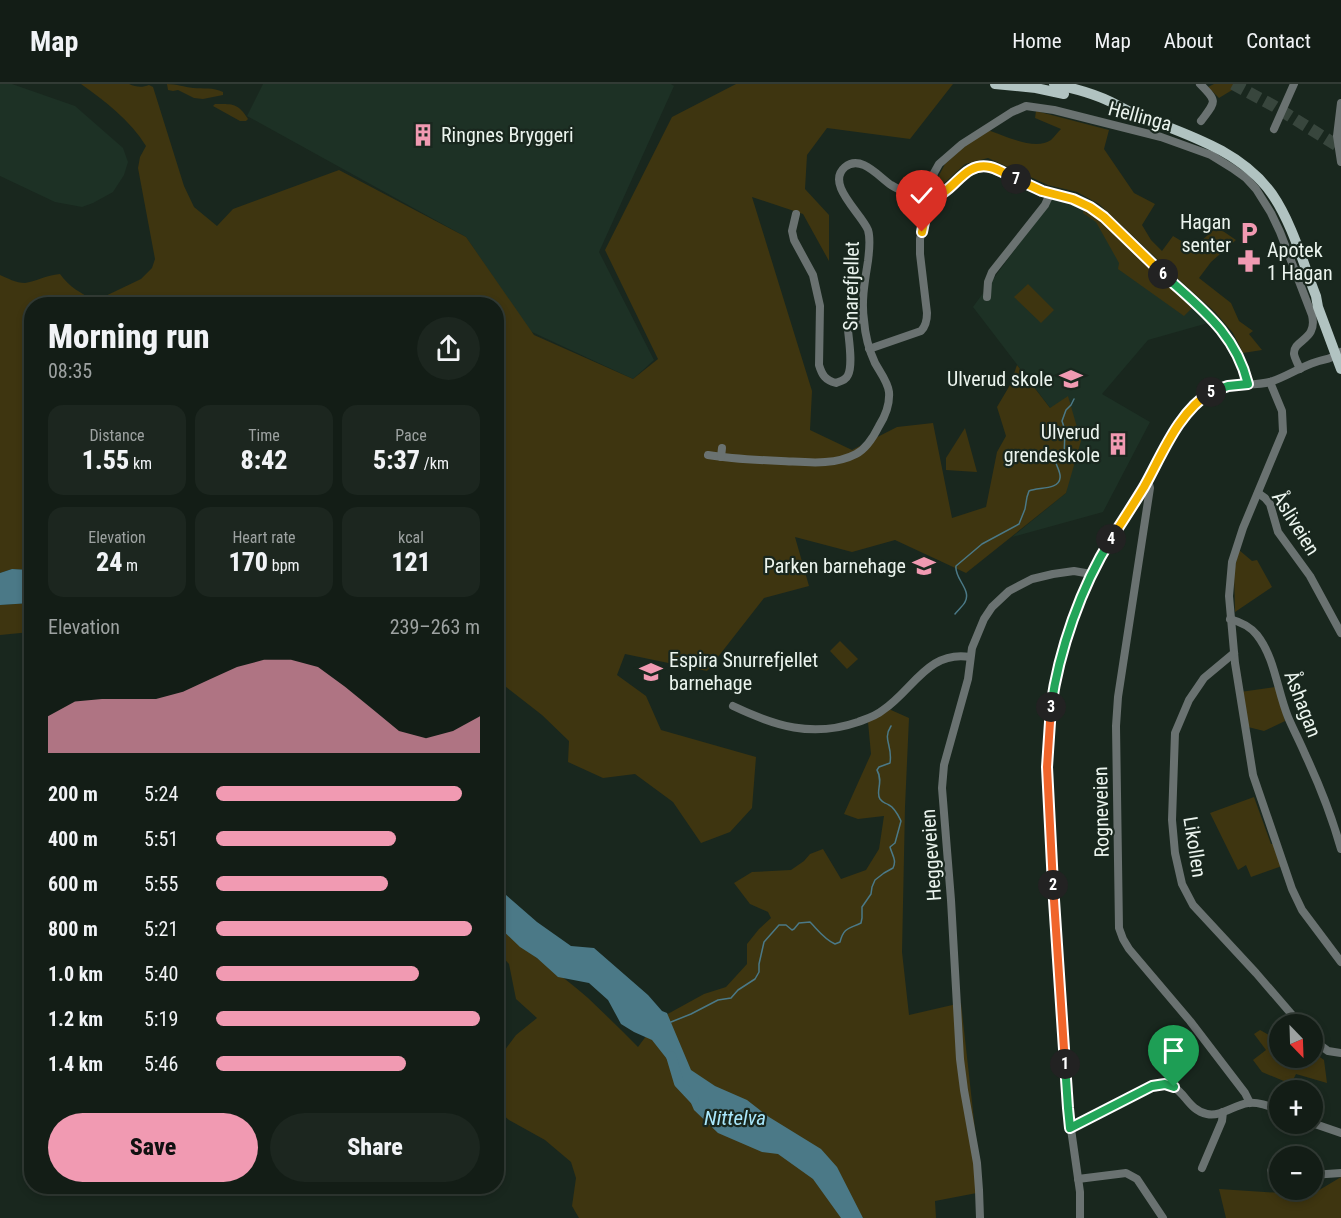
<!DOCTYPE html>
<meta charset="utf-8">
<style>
:root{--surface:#131d16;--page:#1c261f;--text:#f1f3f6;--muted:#9da2a1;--line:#323b35;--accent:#f19ab2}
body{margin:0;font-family:"Roboto Condensed",sans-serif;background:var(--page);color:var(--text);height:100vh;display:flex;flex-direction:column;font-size:22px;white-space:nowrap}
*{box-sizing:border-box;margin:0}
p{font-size:20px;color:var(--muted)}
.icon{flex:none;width:33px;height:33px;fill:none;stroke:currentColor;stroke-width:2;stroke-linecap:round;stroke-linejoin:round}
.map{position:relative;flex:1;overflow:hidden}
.side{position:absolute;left:24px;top:213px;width:480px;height:897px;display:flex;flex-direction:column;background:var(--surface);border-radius:24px;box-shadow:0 3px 9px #0003,0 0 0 2px var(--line)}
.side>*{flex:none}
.needle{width:39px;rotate:157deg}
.buttons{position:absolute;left:1269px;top:930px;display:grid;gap:12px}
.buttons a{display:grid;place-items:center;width:54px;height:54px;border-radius:50%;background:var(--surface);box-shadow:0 3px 9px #0003,0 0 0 2px var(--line);font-size:30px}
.pin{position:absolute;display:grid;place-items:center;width:51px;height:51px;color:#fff;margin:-62px -26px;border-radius:50% 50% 50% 0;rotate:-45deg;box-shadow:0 0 6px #0007}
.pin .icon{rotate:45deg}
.km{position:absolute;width:30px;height:30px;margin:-15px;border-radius:50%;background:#222;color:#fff;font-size:16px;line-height:30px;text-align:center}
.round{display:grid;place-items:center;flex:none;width:63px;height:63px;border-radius:32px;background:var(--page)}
.head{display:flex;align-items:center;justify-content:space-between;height:102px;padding:0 24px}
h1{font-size:33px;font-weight:800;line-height:45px}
.stats{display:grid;grid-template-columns:repeat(3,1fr);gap:9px;height:102px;padding:6px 24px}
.stats div{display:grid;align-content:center;border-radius:15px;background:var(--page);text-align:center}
.stats b{font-size:26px;font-weight:800}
.stats small{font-size:16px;font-weight:400}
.stats p{font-size:16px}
.chart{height:168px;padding:12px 24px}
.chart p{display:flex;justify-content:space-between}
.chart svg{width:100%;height:108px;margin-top:6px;fill:var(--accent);opacity:.7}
.primary-button{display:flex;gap:12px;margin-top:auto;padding:12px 24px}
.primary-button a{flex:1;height:69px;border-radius:36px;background:var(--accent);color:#111;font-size:24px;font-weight:800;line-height:69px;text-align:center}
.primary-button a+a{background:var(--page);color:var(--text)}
ul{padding:0 24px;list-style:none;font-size:20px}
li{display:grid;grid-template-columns:96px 72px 1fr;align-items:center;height:45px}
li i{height:15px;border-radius:8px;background:var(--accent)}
header{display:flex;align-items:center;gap:36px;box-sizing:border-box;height:84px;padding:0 30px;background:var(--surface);border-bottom:2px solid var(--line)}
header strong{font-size:28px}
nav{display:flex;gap:33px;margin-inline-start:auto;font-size:21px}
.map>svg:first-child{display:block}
</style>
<header>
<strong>Map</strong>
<nav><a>Home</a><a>Map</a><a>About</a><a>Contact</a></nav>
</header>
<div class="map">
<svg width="1341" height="1134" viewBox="0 0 1341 1134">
<rect width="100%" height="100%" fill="#19271e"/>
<!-- built -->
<g fill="#1d3125">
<path d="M0 0H12L75 22 123 64 128 78 124 91 113 108 93 119 82 123 55 118 0 92Z"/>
<path d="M263 0H671L674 2 599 168 654 276 633 295 530 247 466 153 247 32Z"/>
<path d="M1053 113 1091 124 1198 221 1208 239 1148 256 1102 310 1150 338 1103 428 1012 453 1066 409 1067 313 1051 325 973 223Z"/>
</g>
<!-- green -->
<g fill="#3e3510">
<path d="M81 0H129C136 3 142 4 149 1L153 3 184 102 194 123 217 142 233 125 339 86 466 153 534 251 633 295 658 275 605 166 672 33 736 0H953L910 55 827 44 807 71 805 105 829 131V177L803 130 752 113 812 307 810 346 852 366 897 343 933 339 952 434 986 423 997 368 1006 352 997 323 1010 301 1017 281 1050 324 1068 312 1081 357 1066 409 966 489 895 456 852 468 795 453 809 502 764 514 707 587 625 570 617 591 646 612 661 646 756 673 752 724 730 748 701 759 673 718 635 690 603 694 568 678 569 657 542 631 497 596 496 220H32L31 486 12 485 0 489V191C7 194 16 199 25 199 35 198 46 191 60 190 69 203 81 209 95 217L141 195 152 184 155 175 138 84 140 73 146 62C130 36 105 17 81 0Z"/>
<path d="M167 0C177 0 184 3 193 4 203 5 213 3 223 8V11L203 15 194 14 178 6 173 7 168 6Z"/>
<path d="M1214 0H1242L1219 14 1208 3Z"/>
<path d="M215 20C233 20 238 19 248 35L246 37H240L213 22Z"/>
<path d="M1036 27 1109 46 1104 65 1134 109 1155 120 1142 141 1151 156 1162 167 1173 152 1193 164 1217 143 1236 156 1211 178 1199 194 1231 219 1239 237 1253 247 1249 250 1262 266 1243 269 1233 249 1215 228 1176 193 1099 120 1077 108 1048 101 988 74 965 80 937 106 933 103 945 80 966 61 988 46C1005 52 1035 67 1051 56 1054 53 1058 48 1061 45L1035 34Z"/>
<path d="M1084 124 1091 127 1192 224 1184 232 1118 185 1119 179 1096 138 1083 129Z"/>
<path d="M1028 200 1054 226 1041 239 1014 213Z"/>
<path d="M965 344 977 388 946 386V374Z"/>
<path d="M1239 466 1252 477 1257 476 1272 503 1235 528 1234 487Z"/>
<path d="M31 519V548L0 551V521Z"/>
<path d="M840 557 858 575 847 585 830 567Z"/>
<path d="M1276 603 1285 637 1264 647 1244 642 1240 608Z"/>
<path d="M882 622 909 634 905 723 902 868 909 931 961 919 982 1108 935 1117 936 1134H579L572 1122 576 1094 571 1078 545 1056 509 1036 497 1026 496 978 516 951 537 934 516 915 509 880 497 867V841C525 868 559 888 588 914 605 930 622 947 638 963L652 944 664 932 704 910 726 903 747 880V860L759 845 771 834 768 828 750 820 734 799 752 788 791 786 804 777 810 770 823 765 841 795 866 786 879 765 884 732 858 735 844 730 871 670 868 638Z"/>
<path d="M1254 713 1271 760H1273L1282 782 1251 793 1246 781 1238 786 1210 729Z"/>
<path d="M1260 946 1276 955 1279 952 1280 974H1312L1313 968 1324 976 1327 999 1296 990 1291 1000 1262 988 1253 976 1266 966 1254 950Z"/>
<path d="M1341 1093V1134H1226L1219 1105 1311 1111Z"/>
</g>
<!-- water -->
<g fill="#4b7987">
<path d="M12 485 31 486V519L0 521V489Z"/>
<path d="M497 803 537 838 571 862 594 864 648 911 662 927 667 929 691 986 715 1002 747 1016 769 1033 821 1065 837 1083 863 1134H841L813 1095 778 1070 762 1068 718 1049 694 1026 678 989 652 956 634 948 621 940 608 916 589 899 558 893 537 874 520 863 497 841Z"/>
</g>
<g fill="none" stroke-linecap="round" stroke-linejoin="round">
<!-- stream -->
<g stroke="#4b7987" stroke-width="1.5">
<path d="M955 530C958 526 963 522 965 518 972 506 954 494 956 482L982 460 1019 440 1025 425 1027 413 1029 407C1038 403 1059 406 1060 394 1061 389 1057 383 1056 379L1064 373 1065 346 1062 337 1066 326 1071 321 1074 315"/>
<path d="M671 938 691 930 718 916 731 914 738 906 755 895 759 888V880L764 858 779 841H786L792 846 794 845 799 839 810 838C818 846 824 855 835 860L840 858C844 843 849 845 861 839L862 834V823L871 810 872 803 875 796 884 789 893 784C897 776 892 771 890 763L895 759 901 737C898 731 895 724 889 721 884 718 884 720 880 715 875 708 884 698 877 686L879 683 890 679C893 661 882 656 891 642"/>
</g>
<!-- river -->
<path stroke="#4b7987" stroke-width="10" d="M671 972 679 999 694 1015"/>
<!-- highway-tunnel -->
<path stroke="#38463d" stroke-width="12" stroke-dasharray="12 6" stroke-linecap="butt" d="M1233 0 1274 22 1341 64"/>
<!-- minor -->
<g stroke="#6a7271" stroke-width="8">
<path d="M1200 0C1218 18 1216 17 1201 37"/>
<path d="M1341 19 1337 52 1341 78"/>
<path d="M1274 45 1294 0"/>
<path d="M796 130 792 147 794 156 813 191 820 222 819 281C822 291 825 296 836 299 841 297 846 296 848 291 853 281 849 257 848 246L855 238 863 234"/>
<path d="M987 213 988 198 992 188 1045 121 1050 110"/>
<path d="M869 265 921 247C926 242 927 235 927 229L920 170V155L934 89 939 80 962 60 1012 28 1026 22 1054 26 1161 53 1211 71 1232 84 1246 94 1256 105 1271 129 1280 148 1312 231C1318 257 1293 255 1294 270 1295 275 1298 280 1300 285"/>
<path d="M1270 298 1282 327 1283 348 1243 444 1232 478 1229 512 1235 579 1253 691 1292 805 1302 826 1341 878"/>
<path d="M708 371C732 375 756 376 781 377 806 378 833 382 856 370 866 365 874 352 879 342 886 331 890 321 889 308 888 298 880 288 875 279 869 266 865 251 864 236 861 217 865 196 868 177 869 167 871 156 868 146 861 129 825 100 845 83 861 70 879 93 891 101 899 106 907 109 916 112 957 121 952 82 987 83L1042 107 1082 119 1104 133 1213 235C1230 254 1242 276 1248 300"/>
<path d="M721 373 722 364"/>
<path d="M1148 396 1150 404 1118 613 1116 642 1119 844 1123 855 1129 865 1190 937 1245 1009 1250 1019"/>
<path d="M1258 409 1265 414 1270 420 1278 448 1310 492 1341 549"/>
<path d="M1230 535C1241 538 1250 542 1257 551 1275 574 1277 606 1288 633 1293 645 1300 658 1305 670 1319 700 1332 733 1341 765"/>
<path d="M1234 569 1204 594 1189 616 1175 649 1172 736 1175 769 1182 800 1193 821 1256 889 1300 940"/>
<path d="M733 622C775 642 812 654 858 638 866 635 876 632 883 626 913 606 928 566 970 573"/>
<path d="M1312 955 1328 967 1341 969"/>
<path d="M1312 1039 1341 1049"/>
<path d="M1070 1044 1152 1002C1185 993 1182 1025 1207 1030 1221 1033 1234 1021 1248 1019 1259 1018 1269 1022 1280 1026"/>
<path d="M1202 1084 1222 1037 1223 1028"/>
<path d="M1271 1087 1280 1088"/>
<path d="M1312 1091 1341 1089"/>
<path d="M1078 1095 1126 1089 1137 1095 1163 1134"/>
<path d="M980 1134 979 1106 977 1079 964 1006 960 975 951 816 942 704 944 681 968 595 972 564 984 535 992 523 1009 507 1032 495 1053 490 1074 487 1091 490"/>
<path d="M1080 1134V1108L1068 1024 1047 683C1047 635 1056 590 1071 545 1077 526 1083 507 1092 489 1108 458 1129 430 1146 399 1161 371 1180 328 1208 310 1227 298 1249 303 1270 298 1286 293 1300 283 1316 278 1325 275 1333 275 1341 268"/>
</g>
<!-- major -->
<g stroke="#b1c3c1" stroke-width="10">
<path d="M995 0 1036 4 1064 10"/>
<path d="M1054 0C1073 4 1093 9 1111 18 1119 22 1127 27 1135 30 1184 50 1240 65 1272 110 1292 139 1303 179 1316 212L1318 223 1341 285"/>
</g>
</g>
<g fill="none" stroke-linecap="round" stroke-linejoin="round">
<!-- split-1 casing -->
<g stroke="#fff" stroke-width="12">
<path id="split-1" d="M1065 980 1068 1024 1070 1044 1152 1002 1165 1000 1174 1003"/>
</g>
<!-- split-2 casing -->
<g stroke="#fff" stroke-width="12">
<path id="split-2" d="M1053 801 1065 980"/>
</g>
<!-- split-3 casing -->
<g stroke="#fff" stroke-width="12">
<path id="split-3" d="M1051 623 1047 683 1053 801"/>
</g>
<!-- split-4 casing -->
<g stroke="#fff" stroke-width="12">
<path id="split-4" d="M1051 623C1059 566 1081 503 1111 455"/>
</g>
<!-- split-5 casing -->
<g stroke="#fff" stroke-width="12">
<path id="split-5" d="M1111 455C1122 438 1133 421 1144 403 1162 371 1178 328 1211 308"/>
</g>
<!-- split-6 casing -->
<g stroke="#fff" stroke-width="12">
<path id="split-6" d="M1163 190C1200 224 1235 248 1248 300L1228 302 1211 308"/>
</g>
<!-- split-7 casing -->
<g stroke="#fff" stroke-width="12">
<path id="split-7" d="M1016 95 1042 107 1073 115 1090 123 1104 133 1163 190"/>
</g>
<!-- split-8 casing -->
<g stroke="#fff" stroke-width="12">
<path id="split-8" d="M922 148 929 113C955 112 961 77 990 83 999 85 1007 91 1016 95"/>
</g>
<!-- split-1 -->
<use href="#split-1" stroke="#22a559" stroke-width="8"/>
<!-- split-2 -->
<use href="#split-2" stroke="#f0652b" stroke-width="8"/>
<!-- split-3 -->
<use href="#split-3" stroke="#f0652b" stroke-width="8"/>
<!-- split-4 -->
<use href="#split-4" stroke="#22a559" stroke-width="8"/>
<!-- split-5 -->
<use href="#split-5" stroke="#f5b400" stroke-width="8"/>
<!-- split-6 -->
<use href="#split-6" stroke="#22a559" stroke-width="8"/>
<!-- split-7 -->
<use href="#split-7" stroke="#f5b400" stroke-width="8"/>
<!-- split-8 -->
<use href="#split-8" stroke="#f5b400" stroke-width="8"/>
</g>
<!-- icons -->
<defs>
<g id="building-bare" transform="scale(1.8)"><path d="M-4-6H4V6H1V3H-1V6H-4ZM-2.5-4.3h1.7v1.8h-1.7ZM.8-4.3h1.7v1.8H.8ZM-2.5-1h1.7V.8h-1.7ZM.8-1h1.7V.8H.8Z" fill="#f19ab2" stroke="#19271e" stroke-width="2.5" paint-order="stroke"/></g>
<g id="parking-bare" transform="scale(1.8)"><path d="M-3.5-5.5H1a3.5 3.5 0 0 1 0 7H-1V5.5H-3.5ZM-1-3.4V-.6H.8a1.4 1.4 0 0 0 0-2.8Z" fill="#f19ab2" stroke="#19271e" stroke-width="2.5" paint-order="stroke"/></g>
<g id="pharmacy-bare" transform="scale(1.8)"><path d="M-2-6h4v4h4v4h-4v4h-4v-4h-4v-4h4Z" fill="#f19ab2" stroke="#19271e" stroke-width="2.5" paint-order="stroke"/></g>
<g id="school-bare" transform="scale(1.8)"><path d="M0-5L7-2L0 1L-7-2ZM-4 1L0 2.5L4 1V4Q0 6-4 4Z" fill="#f19ab2" stroke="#19271e" stroke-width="2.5" paint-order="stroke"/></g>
</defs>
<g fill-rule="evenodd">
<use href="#building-bare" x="423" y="51"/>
<use href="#parking-bare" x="1249" y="149"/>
<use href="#pharmacy-bare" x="1249" y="177"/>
<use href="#school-bare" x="1071" y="295"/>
<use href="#building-bare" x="1118" y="360"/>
<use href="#school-bare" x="924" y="482"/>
<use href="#school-bare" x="651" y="588"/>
</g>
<g text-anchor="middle" stroke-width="4.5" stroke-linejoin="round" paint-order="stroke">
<!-- street labels -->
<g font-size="20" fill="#ebf4ee" stroke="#19271e">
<text transform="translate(1140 32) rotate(15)" y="7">Hellinga</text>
<text transform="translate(851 202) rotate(-89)" y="7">Snarefjellet</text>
<text transform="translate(1296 439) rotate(58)" y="7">Åsliveien</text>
<text transform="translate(1303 620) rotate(69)" y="7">Åshagan</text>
<text transform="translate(1101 728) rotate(-91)" y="7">Rogneveien</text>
<text transform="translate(1195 763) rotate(81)" y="7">Likollen</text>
<text transform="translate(931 771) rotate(-94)" y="7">Heggeveien</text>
</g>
<!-- poi labels -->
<g font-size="20" fill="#ebf4ee" stroke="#19271e" text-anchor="end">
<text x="441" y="58" text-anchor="start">Ringnes Bryggeri</text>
<text x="1231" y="145">Hagan<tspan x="1231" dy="23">senter</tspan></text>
<text x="1267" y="173" text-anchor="start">Apotek<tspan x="1267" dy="23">1 Hagan</tspan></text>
<text x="1053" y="302">Ulverud skole</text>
<text x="1100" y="355">Ulverud<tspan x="1100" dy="23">grendeskole</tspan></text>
<text x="906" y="489">Parken barnehage</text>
<text x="669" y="583" text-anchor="start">Espira Snurrefjellet<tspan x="669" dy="23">barnehage</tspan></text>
</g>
<!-- water labels -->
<g font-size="21" font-style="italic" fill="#a9e7fb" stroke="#19271e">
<text x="735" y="1041">Nittelva</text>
</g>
</g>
</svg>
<div class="buttons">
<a><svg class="needle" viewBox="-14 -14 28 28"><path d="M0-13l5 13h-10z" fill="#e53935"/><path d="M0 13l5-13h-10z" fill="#9da2a1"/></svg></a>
<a>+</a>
<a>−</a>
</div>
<div class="pin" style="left:1174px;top:1003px;background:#1e9e55"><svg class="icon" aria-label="arrive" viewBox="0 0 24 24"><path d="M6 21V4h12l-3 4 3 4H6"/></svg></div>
<div class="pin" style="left:922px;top:148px;background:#d93025"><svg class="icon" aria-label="check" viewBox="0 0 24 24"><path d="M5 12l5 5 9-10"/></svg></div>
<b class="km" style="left:1065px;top:980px">1</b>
<b class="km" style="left:1053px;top:801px">2</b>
<b class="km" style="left:1051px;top:623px">3</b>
<b class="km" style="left:1111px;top:455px">4</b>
<b class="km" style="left:1211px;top:308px">5</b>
<b class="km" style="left:1163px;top:190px">6</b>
<b class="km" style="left:1016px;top:95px">7</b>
<section class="side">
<div class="head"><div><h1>Morning run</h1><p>08:35</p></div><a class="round"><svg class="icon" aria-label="share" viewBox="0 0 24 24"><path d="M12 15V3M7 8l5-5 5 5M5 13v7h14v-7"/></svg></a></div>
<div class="stats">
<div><p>Distance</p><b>1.55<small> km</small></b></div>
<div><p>Time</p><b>8:42</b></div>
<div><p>Pace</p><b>5:37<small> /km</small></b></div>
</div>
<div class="stats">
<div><p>Elevation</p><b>24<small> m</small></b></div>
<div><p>Heart rate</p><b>170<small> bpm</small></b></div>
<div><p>kcal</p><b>121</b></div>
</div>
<div class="chart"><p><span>Elevation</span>239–263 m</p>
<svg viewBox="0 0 160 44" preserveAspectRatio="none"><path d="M0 44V29L10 23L20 22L30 22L40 22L50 19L60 14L70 9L80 6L90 6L100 9L110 17L120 26L130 35L140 38L150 35L160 29V44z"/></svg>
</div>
<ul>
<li><b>200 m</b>5:24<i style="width:93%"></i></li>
<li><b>400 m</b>5:51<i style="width:68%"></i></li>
<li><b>600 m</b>5:55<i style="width:65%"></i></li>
<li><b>800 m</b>5:21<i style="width:97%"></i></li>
<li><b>1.0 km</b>5:40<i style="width:77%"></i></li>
<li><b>1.2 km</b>5:19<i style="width:100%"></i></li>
<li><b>1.4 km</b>5:46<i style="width:72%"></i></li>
</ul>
<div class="primary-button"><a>Save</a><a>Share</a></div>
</section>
</div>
